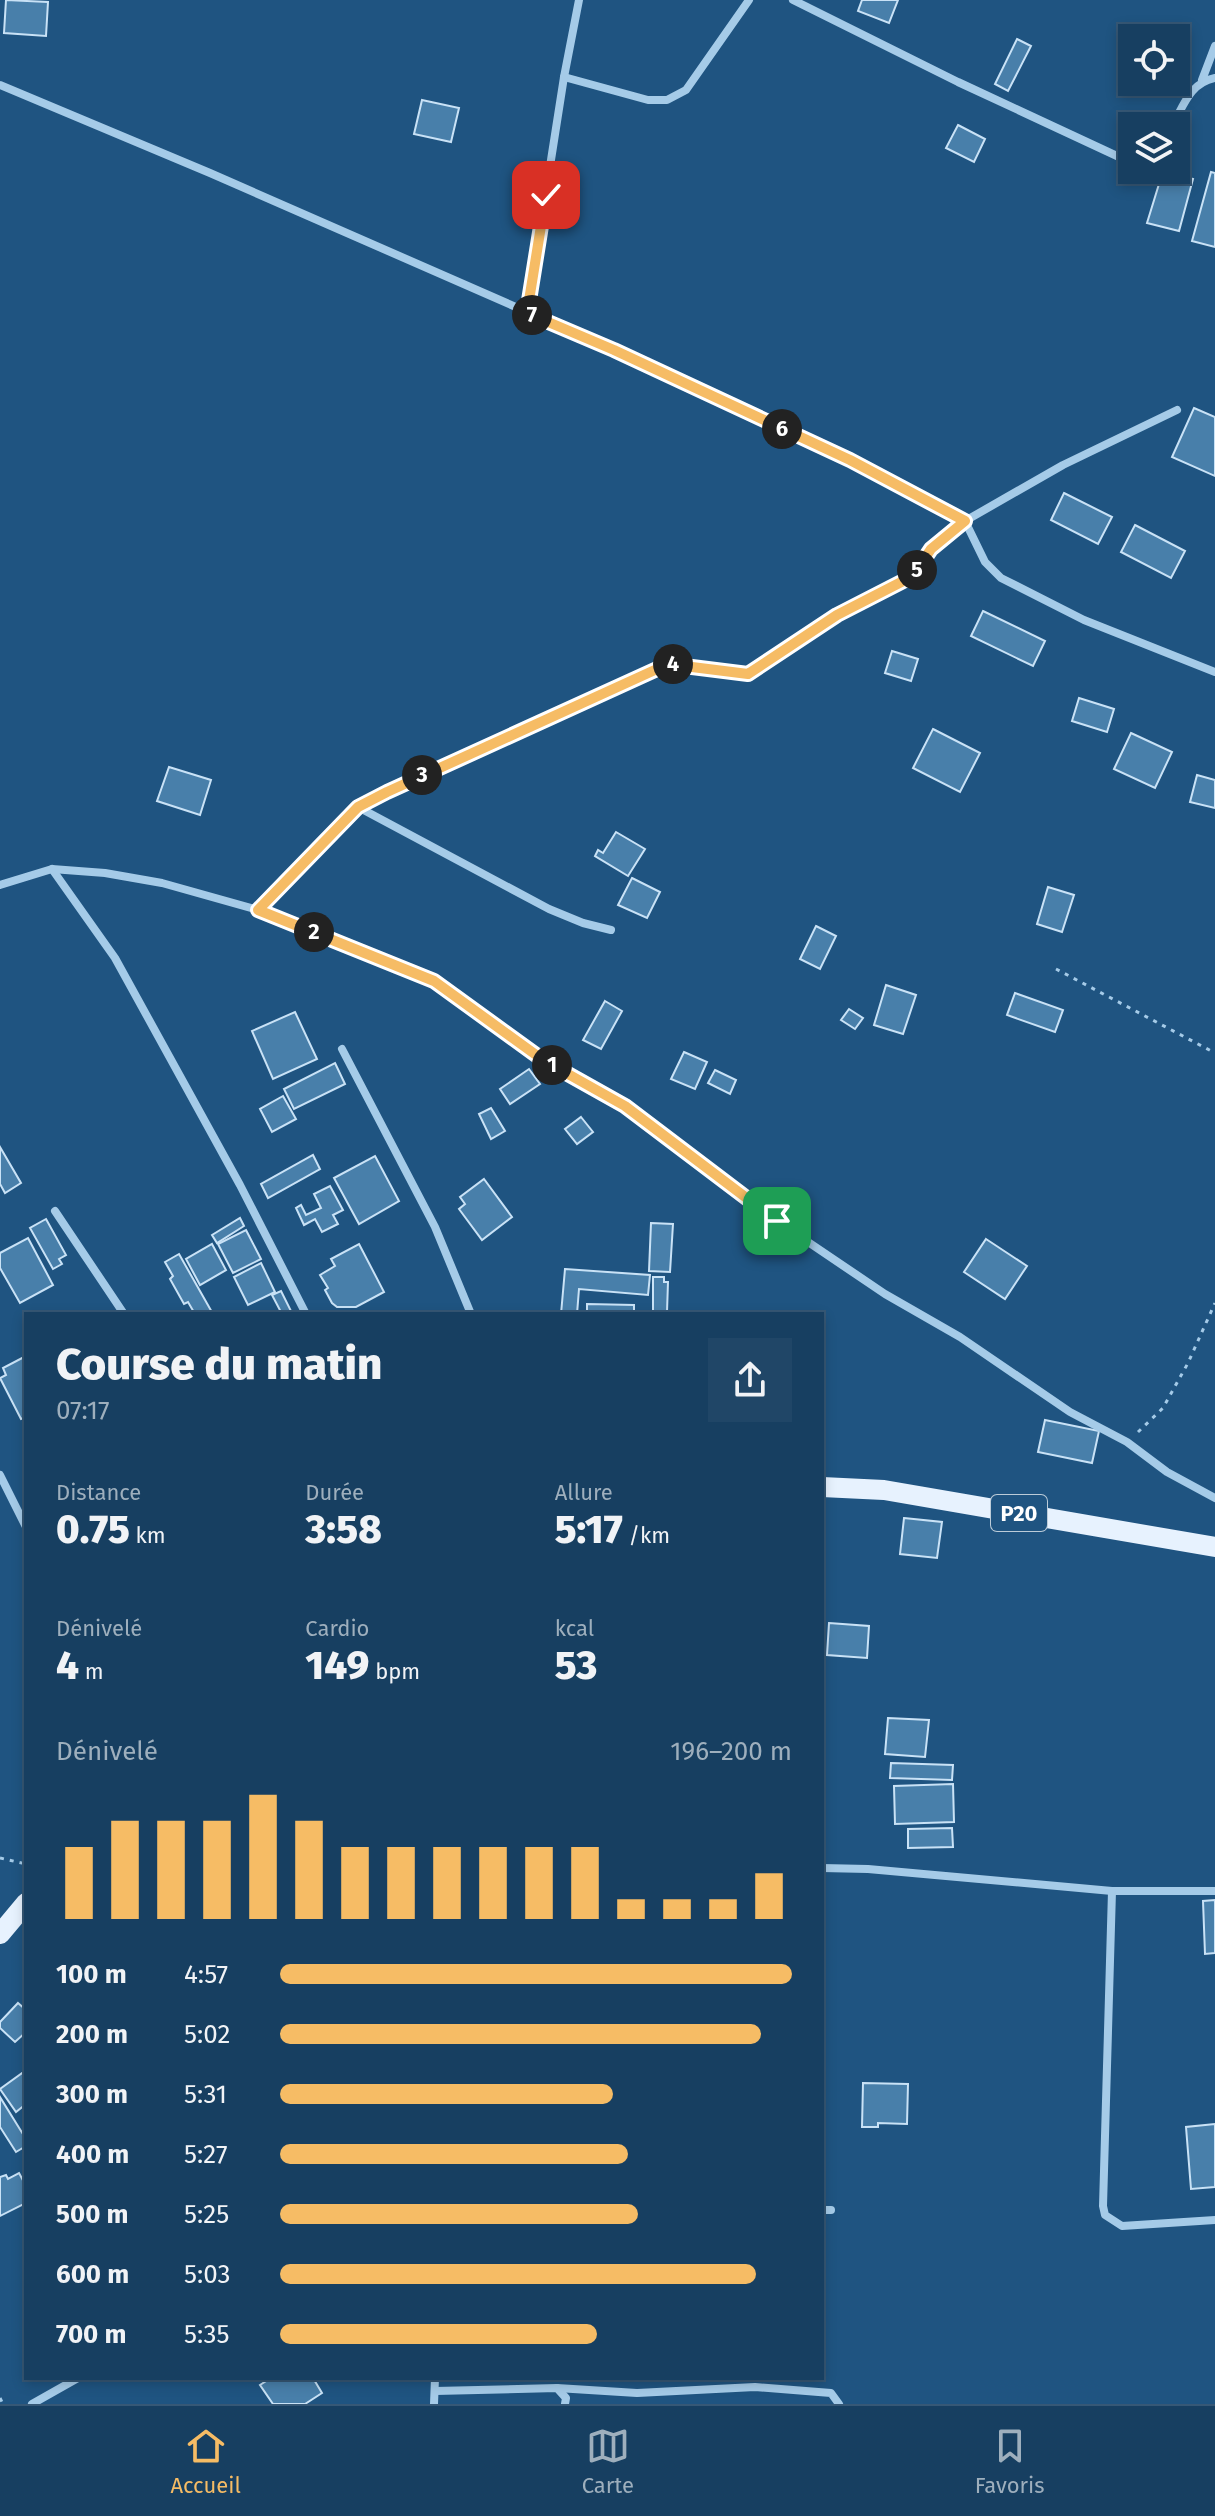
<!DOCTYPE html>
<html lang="fr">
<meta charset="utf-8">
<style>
:root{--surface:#173f61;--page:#204667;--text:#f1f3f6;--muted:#9eafbd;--line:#365876;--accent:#f6bc65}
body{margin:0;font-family:"Fira Sans",sans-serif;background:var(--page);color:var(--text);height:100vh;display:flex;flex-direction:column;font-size:30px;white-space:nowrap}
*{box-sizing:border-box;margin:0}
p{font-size:26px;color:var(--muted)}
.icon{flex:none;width:44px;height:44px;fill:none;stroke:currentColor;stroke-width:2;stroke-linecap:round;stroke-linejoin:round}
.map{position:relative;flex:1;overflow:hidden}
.panel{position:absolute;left:24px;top:1312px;width:800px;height:1068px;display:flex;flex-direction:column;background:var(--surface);border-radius:0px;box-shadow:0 4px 12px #0003,0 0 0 2px var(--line)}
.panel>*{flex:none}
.controls{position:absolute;left:1118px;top:24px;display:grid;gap:16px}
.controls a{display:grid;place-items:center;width:72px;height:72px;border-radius:0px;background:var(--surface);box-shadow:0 4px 12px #0003,0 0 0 2px var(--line);font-size:40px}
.pin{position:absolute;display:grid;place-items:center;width:68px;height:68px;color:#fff;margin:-34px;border-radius:16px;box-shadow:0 4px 12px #0006}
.km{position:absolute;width:40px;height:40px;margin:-20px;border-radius:50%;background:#222;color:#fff;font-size:22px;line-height:40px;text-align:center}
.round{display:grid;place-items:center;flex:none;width:84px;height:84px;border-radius:0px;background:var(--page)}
.summary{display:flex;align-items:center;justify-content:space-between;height:136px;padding:0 32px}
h1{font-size:44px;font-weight:800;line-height:60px}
.figures{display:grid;grid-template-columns:repeat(3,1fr);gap:12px;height:136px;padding:8px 32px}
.figures div{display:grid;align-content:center}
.figures b{font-size:40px;font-weight:800}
.figures small{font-size:22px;font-weight:400}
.figures p{font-size:22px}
.chart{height:224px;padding:16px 32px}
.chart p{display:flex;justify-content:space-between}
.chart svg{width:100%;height:144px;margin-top:8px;stroke:var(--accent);stroke-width:6}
ul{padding:0 32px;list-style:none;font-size:26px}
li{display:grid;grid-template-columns:128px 96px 1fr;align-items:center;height:60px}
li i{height:20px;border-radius:10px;background:var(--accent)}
.tab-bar{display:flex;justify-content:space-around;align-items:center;height:112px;border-top:2px solid var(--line);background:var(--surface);font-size:22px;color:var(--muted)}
.tab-bar a{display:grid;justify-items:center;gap:4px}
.tab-bar .active{color:var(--accent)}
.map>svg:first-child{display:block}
</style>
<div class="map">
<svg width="1215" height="2404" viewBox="0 0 1215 2404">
<rect width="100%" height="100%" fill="#1f5481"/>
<!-- building -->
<g fill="#487faa" stroke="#c9e2f6" stroke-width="2">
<path d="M6 0 48 2 46 36 4 33Z"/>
<path d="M862 0H898L889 23 858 11Z"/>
<path d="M1017 39 1031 46 1008 91 995 84Z"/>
<path d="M422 100 459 108 451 142 414 134Z"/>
<path d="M958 125 985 139 974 162 946 148Z"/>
<path d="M1163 171 1193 179 1179 231 1147 223Z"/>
<path d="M1211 172 1215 173V247L1192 241Z"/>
<path d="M1194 408 1215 417V476L1172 457Z"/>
<path d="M1064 493 1112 517 1098 544 1051 520Z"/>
<path d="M1135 525 1185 551 1171 578 1121 552Z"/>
<path d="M983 611 1045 641 1033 666 971 636Z"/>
<path d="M892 651 918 659 911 681 885 673Z"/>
<path d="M1079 698 1114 709 1107 732 1072 721Z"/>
<path d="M933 729 980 753 960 792 913 768Z"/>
<path d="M1131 733 1172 752 1155 788 1114 769Z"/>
<path d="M169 767 211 780 200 815 157 801Z"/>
<path d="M1197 775 1215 780V808L1190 802Z"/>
<path d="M616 832 645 849 628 876 595 856 598 850 603 853Z"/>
<path d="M632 878 660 892 647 918 618 905Z"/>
<path d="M1048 887 1074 895 1062 932 1037 924Z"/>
<path d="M816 926 836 936 820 969 800 959Z"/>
<path d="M886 985 916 995 903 1034 874 1025Z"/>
<path d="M1015 993 1063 1010 1055 1032 1007 1015Z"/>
<path d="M605 1001 622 1011 601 1049 583 1040Z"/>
<path d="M849 1009 863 1018 855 1029 841 1020Z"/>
<path d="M295 1012 317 1059 273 1079 252 1031Z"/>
<path d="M684 1052 707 1062 695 1089 671 1079Z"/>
<path d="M335 1063 345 1084 294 1109 284 1089Z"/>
<path d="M529 1069 540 1084 510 1104 500 1089Z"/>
<path d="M715 1070 736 1080 730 1094 708 1083Z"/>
<path d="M283 1096 296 1119 272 1132 260 1109Z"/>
<path d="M491 1108 505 1131 491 1139 479 1114Z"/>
<path d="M581 1117 593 1132 577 1144 565 1129Z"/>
<path d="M0 1147 21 1183 5 1193 0 1184Z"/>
<path d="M313 1155 320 1169 268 1198 261 1184Z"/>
<path d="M375 1156 399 1201 359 1224 334 1178Z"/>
<path d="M484 1179 512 1217 482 1240 459 1209 465 1204 460 1197Z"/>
<path d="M330 1186 343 1210 333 1215 338 1224 322 1232 315 1219 304 1225 296 1208 301 1205 306 1215 321 1208 314 1194Z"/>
<path d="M240 1218 244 1226 217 1243 212 1235Z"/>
<path d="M46 1219 66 1255 59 1259 62 1264 53 1269 30 1228Z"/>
<path d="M651 1223 673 1224 670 1272 649 1271Z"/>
<path d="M246 1230 261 1259 233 1273 218 1244Z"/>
<path d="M28 1238 53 1285 20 1303 0 1268V1253Z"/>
<path d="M986 1239 1027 1266 1005 1299 964 1272Z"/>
<path d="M212 1244 226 1270 200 1285 186 1259Z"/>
<path d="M359 1244 384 1292 356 1307H337L332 1303 325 1290 328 1288 320 1275 335 1266 331 1259Z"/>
<path d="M179 1254 213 1314H195L188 1302 184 1304 170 1279 173 1276 165 1262Z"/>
<path d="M261 1263 275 1292 248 1305 234 1277Z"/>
<path d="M565 1269 650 1275 648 1295 579 1289 577 1314H561Z"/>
<path d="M653 1277H664V1282H668L667 1312H653Z"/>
<path d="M281 1291 291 1311 286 1314H282L272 1295Z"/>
<path d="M587 1304 634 1305V1314H587Z"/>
<path d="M26 1356V1417L21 1419 0 1378 6 1375 3 1368Z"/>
<path d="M1045 1420 1099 1431 1092 1463 1038 1452Z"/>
<path d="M904 1518 942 1522 937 1558 900 1554Z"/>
<path d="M829 1623 869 1626 867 1658 827 1655Z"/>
<path d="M888 1718 929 1720 925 1757 885 1754Z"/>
<path d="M891 1763 953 1765 952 1780 890 1778Z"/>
<path d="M953 1784 954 1822 895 1824 894 1786Z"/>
<path d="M952 1828 953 1847 908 1848V1829Z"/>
<path d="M1215 1900V1953L1205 1954 1203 1901Z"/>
<path d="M18 2003 26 2010V2032L15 2042 0 2028V2022Z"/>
<path d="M25 2071 26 2104 16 2112 0 2089Z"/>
<path d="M863 2083 908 2084 907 2124 878 2123V2127H862Z"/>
<path d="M0 2097 26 2139V2146L16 2152 0 2127Z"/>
<path d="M1215 2124V2187L1191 2189 1186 2127Z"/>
<path d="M19 2173 26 2186V2203L0 2216V2177L6 2175 8 2179Z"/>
<path d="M271 2378H313L322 2393 305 2404H273L260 2385Z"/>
</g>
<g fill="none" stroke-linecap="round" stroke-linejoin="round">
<!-- path -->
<g stroke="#a5cbe8" stroke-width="3" stroke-dasharray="4 6" stroke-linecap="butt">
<path d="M372 800 668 664 748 674 837 615 913 576 931 549 953 531"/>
<path d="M1056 969 1215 1053"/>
<path d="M1138 1432 1163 1408 1188 1363 1215 1303"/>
<path d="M0 1858 26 1864"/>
<path d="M23 2058 26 2056"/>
<path d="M0 2398 3 2404"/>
</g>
<!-- minor -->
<g stroke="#a5cbe8" stroke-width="8">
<path d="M793 0 958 82 1132 163"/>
<path d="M564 77 648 100H667L686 90 749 0"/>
<path d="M1202 80 1215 46"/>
<path d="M0 85 210 173 614 350 850 460 965 521 985 562 1001 578 1084 620 1215 672"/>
<path d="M1172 126C1184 105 1190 83 1215 78"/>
<path d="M527 313 564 77 579 0"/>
<path d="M965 521 1063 465 1177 410"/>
<path d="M52 869 115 958 240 1185 306 1314"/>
<path d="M0 885 52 869 105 873 162 883 258 910 434 981 543 1060 625 1106 777 1221 885 1294 960 1337 1070 1412 1127 1442 1167 1472 1215 1498"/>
<path d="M258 910 358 807 549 909 583 923 611 930"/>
<path d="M342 1049 435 1227 471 1314"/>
<path d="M55 1211 124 1314"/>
<path d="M0 1475 26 1527"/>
<path d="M822 1868 868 1869 1112 1891H1215"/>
<path d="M1112 1891 1103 2206 1105 2215 1122 2226 1215 2220"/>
<path d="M822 2210H831"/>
<path d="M557 2388 637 2393 755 2387 831 2393 839 2404"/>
<path d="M435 2391 557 2388 566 2398 565 2404"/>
<path d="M32 2404 78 2378"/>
<path d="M434 2404 435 2378"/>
</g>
<!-- primary -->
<g stroke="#e7f2fe" stroke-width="20">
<path d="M822 1487 884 1490 1215 1547"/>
<path d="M0 1934 26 1903"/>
</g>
</g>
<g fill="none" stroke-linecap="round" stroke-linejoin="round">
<!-- route casing -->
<g stroke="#fff" stroke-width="16">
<path id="route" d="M546 195 527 313 614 350 850 460 965 521 931 549 913 576 837 615 748 674 668 664 387 792 358 807 258 910 434 981 543 1060 625 1106 777 1221"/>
</g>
<!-- route -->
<use href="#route" stroke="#f6bc65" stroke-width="10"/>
</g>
<g text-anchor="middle" stroke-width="6" stroke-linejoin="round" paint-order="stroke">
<!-- shield labels -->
<rect fill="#1f5481" stroke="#bcccd9" stroke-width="2" x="991" y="1495" width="56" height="36" rx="6"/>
<g font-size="22" font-weight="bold" fill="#fff">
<text x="1019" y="1521">P20</text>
</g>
</g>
</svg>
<div class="controls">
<a><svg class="icon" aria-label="locate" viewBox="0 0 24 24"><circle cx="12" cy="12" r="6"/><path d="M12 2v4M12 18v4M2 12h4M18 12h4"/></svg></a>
<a><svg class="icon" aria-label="layers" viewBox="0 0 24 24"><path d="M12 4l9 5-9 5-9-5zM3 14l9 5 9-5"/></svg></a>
</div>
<div class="pin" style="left:777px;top:1221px;background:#1e9e55"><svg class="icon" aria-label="arrive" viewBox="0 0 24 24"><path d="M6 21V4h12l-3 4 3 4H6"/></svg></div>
<div class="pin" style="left:546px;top:195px;background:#d93025"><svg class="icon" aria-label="check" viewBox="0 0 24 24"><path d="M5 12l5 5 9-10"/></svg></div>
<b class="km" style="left:552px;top:1065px">1</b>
<b class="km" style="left:314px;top:932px">2</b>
<b class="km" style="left:422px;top:775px">3</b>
<b class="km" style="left:673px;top:664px">4</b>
<b class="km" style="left:917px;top:570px">5</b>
<b class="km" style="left:782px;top:429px">6</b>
<b class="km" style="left:532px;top:315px">7</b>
<section class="panel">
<div class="summary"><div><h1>Course du matin</h1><p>07:17</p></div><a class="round"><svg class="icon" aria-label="share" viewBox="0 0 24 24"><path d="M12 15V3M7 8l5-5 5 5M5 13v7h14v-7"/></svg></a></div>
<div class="figures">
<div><p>Distance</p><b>0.75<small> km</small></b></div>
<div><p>Durée</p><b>3:58</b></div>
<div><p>Allure</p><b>5:17<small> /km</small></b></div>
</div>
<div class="figures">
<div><p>Dénivelé</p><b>4<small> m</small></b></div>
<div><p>Cardio</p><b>149<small> bpm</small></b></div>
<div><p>kcal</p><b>53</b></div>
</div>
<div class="chart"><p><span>Dénivelé</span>196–200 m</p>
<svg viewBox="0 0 160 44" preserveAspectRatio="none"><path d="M5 44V22M15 44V14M25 44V14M35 44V14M45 44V6M55 44V14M65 44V22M75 44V22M85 44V22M95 44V22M105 44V22M115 44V22M125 44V38M135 44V38M145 44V38M155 44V30"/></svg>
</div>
<ul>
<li><b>100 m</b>4:57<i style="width:100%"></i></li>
<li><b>200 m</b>5:02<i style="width:94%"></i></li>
<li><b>300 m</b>5:31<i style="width:65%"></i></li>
<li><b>400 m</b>5:27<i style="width:68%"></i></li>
<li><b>500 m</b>5:25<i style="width:70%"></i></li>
<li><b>600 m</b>5:03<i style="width:93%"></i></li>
<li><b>700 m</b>5:35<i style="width:62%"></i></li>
</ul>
</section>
</div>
<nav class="tab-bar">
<a class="active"><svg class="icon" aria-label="home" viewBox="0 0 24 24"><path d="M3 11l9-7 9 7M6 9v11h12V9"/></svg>Accueil</a>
<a><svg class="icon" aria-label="map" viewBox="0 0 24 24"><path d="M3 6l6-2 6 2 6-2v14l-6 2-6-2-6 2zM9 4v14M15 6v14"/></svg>Carte</a>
<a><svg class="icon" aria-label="saved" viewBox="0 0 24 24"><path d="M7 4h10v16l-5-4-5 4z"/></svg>Favoris</a>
</nav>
